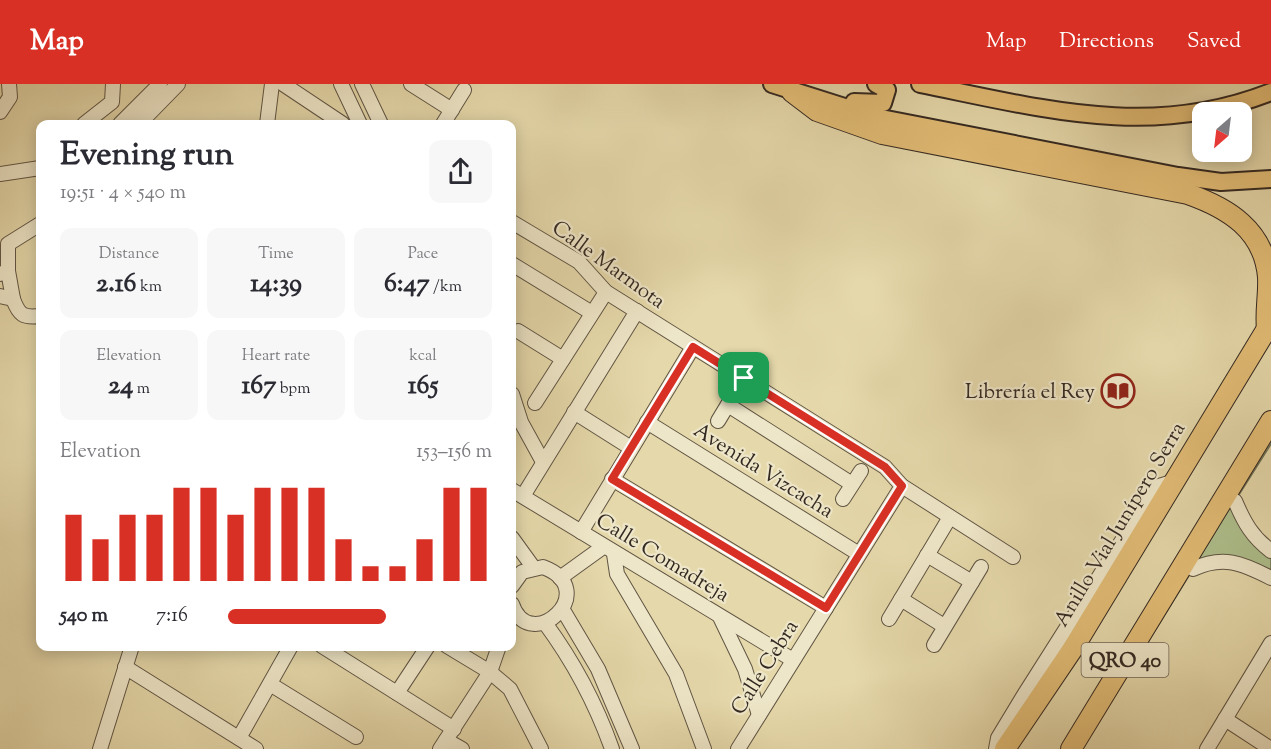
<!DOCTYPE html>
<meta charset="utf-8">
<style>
:root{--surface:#fff;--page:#f7f7f7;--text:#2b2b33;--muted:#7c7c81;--accent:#d93025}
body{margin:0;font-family:"Sorts Mill Goudy",serif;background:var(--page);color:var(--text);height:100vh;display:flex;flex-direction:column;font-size:22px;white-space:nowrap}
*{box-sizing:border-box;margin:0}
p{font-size:20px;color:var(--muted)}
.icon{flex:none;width:33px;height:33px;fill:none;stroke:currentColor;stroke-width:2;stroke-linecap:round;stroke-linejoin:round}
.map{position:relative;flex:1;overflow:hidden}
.sheet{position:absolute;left:36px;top:36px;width:480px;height:531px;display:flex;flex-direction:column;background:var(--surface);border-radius:12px;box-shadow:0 3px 15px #0003}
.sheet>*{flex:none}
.needle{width:39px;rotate:208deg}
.controls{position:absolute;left:1192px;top:18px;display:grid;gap:12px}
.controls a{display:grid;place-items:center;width:60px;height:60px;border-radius:12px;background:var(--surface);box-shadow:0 3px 15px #0003;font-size:30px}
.pin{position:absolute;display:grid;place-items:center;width:51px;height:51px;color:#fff;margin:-26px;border-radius:12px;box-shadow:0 3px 9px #0006}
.round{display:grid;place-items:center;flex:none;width:63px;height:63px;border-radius:12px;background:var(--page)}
.overview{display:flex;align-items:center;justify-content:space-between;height:102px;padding:0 24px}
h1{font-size:33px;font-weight:700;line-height:45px}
.metrics{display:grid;grid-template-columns:repeat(3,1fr);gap:9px;height:102px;padding:6px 24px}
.metrics div{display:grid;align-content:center;border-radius:12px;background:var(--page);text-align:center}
.metrics b{font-size:26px;font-weight:700}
.metrics small{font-size:16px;font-weight:400}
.metrics p{font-size:16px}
.chart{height:168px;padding:12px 24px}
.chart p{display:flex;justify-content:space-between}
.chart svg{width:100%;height:108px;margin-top:6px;stroke:var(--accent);stroke-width:6}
ul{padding:0 24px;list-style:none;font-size:20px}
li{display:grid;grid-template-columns:96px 72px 1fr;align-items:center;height:45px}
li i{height:15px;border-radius:8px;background:var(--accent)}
header{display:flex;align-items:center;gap:36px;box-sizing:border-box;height:84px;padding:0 30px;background:var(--accent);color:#fff}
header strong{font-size:28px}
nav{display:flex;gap:33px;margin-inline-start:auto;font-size:21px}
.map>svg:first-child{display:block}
</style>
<header>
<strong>Map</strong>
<nav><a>Map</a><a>Directions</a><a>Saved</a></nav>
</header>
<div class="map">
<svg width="1271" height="665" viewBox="0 0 1271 665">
<rect width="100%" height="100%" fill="#e5d8aa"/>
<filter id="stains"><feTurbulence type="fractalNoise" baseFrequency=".00333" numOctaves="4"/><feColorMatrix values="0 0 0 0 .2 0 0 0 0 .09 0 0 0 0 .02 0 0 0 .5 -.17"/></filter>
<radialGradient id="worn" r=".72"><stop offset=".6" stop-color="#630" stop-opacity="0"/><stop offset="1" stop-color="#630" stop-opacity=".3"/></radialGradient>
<!-- green -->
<path fill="#aec08d" stroke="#717458" stroke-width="1.5" d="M1271 337V360L1235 417 1271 467V494L1243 480 1193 485 1082 665Z"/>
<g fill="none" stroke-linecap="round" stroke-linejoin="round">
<!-- minor casing -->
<g stroke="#605544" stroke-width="16">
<g id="minor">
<path d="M283 0 343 40"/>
<path d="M341 0 360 40"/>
<path d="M362 0 381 40"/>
<path d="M411 0 452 26"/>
<path d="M0 28 10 13 9 0"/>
<path d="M84 40 112 18 113 0"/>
<path d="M120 40 160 0"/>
<path d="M139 40 178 0"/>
<path d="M267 40 272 0"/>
<path d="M443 40 464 6"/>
<path d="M0 90 40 84"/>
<path d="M512 138 579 178 606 208 885 383 902 402 1013 473"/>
<path d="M512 180 592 229"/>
<path d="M8 187 13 215"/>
<path d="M0 190 8 187V160L40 140"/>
<path d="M0 212 13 215C19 231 23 234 40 232"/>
<path d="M518 247 563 275"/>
<path d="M512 310 521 338 543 378"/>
<path d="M535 319 606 208"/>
<path d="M728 321 852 400"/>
<path d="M574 328 631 364"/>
<path d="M718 337 744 294"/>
<path d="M647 338 859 470"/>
<path d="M612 395 826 524"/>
<path d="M512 406 793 576"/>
<path d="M523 412 637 227"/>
<path d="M843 415 861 387"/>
<path d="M1235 417C1244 438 1252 453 1271 467"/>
<path d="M581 448 693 263"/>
<path d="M512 454 533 483"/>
<path d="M614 470 617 490 676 590 704 665"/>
<path d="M927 471 972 498"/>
<path d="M1193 485C1223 471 1242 479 1271 494"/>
<path d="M560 494 603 463"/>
<path d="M512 502 522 488 543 483C604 506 530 573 512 520"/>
<path d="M901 515 944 542"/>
<path d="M563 526 598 585 632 665"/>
<path d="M720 533 745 585 759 631"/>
<path d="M889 535 950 433"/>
<path d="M545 539C573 577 596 620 612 665"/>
<path d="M934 561 981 483"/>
<path d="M322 562 454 645"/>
<path d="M447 562 490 588 510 605 541 665"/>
<path d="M125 583 256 665"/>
<path d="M270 600 356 653"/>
<path d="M397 609 428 562"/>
<path d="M1225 635 1271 665"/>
<path d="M239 654 291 562"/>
<path d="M446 656 462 665"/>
<path d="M100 665 132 562"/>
<path d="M440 665 490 588 499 562"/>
<path d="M738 665 902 402"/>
<path d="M996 665 998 654 1024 611 1156 403 1172 398"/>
<path d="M1207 665 1271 559"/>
</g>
</g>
<!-- major casing -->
<g stroke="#342922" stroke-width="20">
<g id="major">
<path d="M772 0 876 33 1178 92 1221 98 1271 95"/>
<path d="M920 0C1041 24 1150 56 1271 8"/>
<path d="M854 18 883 19 887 6 876 0"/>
</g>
</g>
<!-- highway casing -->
<g stroke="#342922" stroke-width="22">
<g id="highway">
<path d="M792 8 817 27 882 50 1188 110C1228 124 1264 146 1268 193 1269 211 1265 227 1267 245"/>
<path d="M1005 665 1074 563 1271 238"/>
<path d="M1071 665 1271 337"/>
</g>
</g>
<!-- minor -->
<use href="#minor" stroke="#eee6c8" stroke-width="14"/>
<!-- major -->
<use href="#major" stroke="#e2bc75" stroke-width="16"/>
<!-- highway -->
<use href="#highway" stroke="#e2bc75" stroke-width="20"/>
</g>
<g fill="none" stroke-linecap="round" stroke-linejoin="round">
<!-- route casing -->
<g stroke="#fff" stroke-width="12">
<path id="route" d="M693 263 885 383 902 402 826 524 612 395Z"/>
</g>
<!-- route -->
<use href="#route" stroke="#d93025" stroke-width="8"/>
</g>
<!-- icons -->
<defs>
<g id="library-ring" transform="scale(1.725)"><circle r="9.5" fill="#eee6c8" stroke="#8f2418" stroke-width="1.5"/><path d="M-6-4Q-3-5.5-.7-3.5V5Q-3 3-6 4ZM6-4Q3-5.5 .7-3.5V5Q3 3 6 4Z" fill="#8f2418"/></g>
</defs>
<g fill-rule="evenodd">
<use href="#library-ring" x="1118" y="307"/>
</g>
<g text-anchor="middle" stroke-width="4.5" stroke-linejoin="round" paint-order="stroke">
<!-- shield labels -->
<rect fill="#eee6c8" stroke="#6c6254" stroke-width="1.5" x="1081.5" y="559" width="87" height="34" rx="4.5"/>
<g font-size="20" font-weight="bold" fill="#342922">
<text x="1125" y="583">QRO 40</text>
</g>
<!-- street labels -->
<g font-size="21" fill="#342922" stroke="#eee6c8">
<text transform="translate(609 180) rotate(36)" y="7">Calle Marmota</text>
<text transform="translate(764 386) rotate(32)" y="7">Avenida Vizcacha</text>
<text transform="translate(1119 440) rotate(-59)" y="7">Anillo Vial Junípero Serra</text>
<text transform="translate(663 473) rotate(31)" y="7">Calle Comadreja</text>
<text transform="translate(764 583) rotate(-58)" y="7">Calle Cebra</text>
</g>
<!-- poi labels -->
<g font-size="21" fill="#342922" stroke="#eee6c8" text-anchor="end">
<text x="1095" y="314">Librería el Rey</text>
</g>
</g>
<rect width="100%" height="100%" filter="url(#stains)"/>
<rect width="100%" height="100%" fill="url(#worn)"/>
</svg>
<div class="controls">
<a><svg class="needle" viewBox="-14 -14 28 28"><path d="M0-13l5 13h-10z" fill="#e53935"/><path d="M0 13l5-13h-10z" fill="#7c7c81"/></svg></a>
</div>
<div class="pin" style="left:744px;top:294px;background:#1e9e55"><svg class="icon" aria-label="arrive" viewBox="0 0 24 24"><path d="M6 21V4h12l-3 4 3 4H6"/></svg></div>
<section class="sheet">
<div class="overview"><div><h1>Evening run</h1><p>19:51 · 4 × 540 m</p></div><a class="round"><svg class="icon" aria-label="share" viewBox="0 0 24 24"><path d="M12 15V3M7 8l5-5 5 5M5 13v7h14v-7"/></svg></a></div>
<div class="metrics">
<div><p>Distance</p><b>2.16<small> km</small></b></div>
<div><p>Time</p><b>14:39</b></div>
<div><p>Pace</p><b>6:47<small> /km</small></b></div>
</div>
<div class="metrics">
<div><p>Elevation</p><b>24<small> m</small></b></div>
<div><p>Heart rate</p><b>167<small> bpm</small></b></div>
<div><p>kcal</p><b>165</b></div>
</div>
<div class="chart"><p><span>Elevation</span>153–156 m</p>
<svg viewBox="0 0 160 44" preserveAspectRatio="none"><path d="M5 44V17M15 44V27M25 44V17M35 44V17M45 44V6M55 44V6M65 44V17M75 44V6M85 44V6M95 44V6M105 44V27M115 44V38M125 44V38M135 44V27M145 44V6M155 44V6"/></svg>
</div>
<ul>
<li><b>540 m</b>7:16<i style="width:60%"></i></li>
</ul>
</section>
</div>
